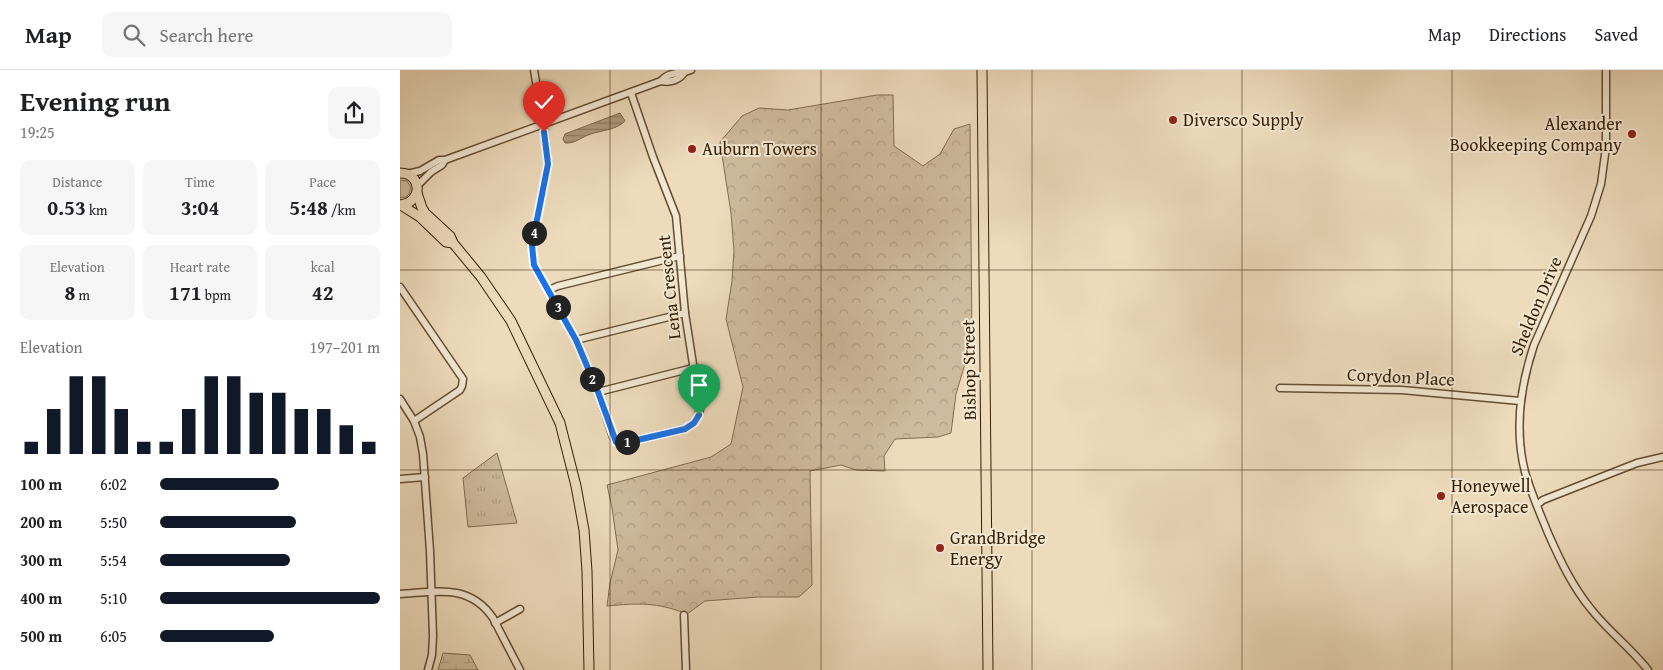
<!DOCTYPE html>
<meta charset="utf-8">
<style>
:root{--surface:#fff;--page:#f6f6f6;--text:#202124;--muted:#757577;--line:#e0e0e0;--accent:#111827}
body{margin:0;font-family:"Gentium Book Plus",serif;background:var(--page);color:var(--text);height:100vh;display:flex;flex-direction:column;font-size:19px;white-space:nowrap}
*{box-sizing:border-box;margin:0}
p{font-size:16px;color:var(--muted)}
.icon{flex:none;width:28px;height:28px;fill:none;stroke:currentColor;stroke-width:2;stroke-linecap:round;stroke-linejoin:round}
.map{position:relative;flex:1;overflow:hidden}
.drawer{display:flex;flex-direction:column;background:var(--surface);width:400px}
.drawer>*{flex:none}
.pin{position:absolute;display:grid;place-items:center;width:42px;height:42px;color:#fff;margin:-51px -21px;border-radius:50% 50% 50% 0;rotate:-45deg;box-shadow:0 0 5px #0007}
.pin .icon{rotate:45deg}
.km{position:absolute;width:25px;height:25px;margin:-12px;border-radius:50%;background:#222;color:#fff;font-size:14px;line-height:25px;text-align:center}
.round{display:grid;place-items:center;flex:none;width:52px;height:52px;border-radius:10px;background:var(--page)}
.head{display:flex;align-items:center;justify-content:space-between;height:85px;padding:0 20px}
h1{font-size:28px;font-weight:600;line-height:38px}
.metrics{display:grid;grid-template-columns:repeat(3,1fr);gap:8px;height:85px;padding:5px 20px}
.metrics div{display:grid;align-content:center;border-radius:10px;background:var(--page);text-align:center}
.metrics b{font-size:21px;font-weight:600}
.metrics small{font-size:14px;font-weight:400}
.metrics p{font-size:14px}
.chart{height:140px;padding:10px 20px}
.chart p{display:flex;justify-content:space-between}
.chart svg{width:100%;height:90px;margin-top:5px;stroke:var(--accent);stroke-width:6}
ul{padding:0 20px;list-style:none;font-size:16px}
li{display:grid;grid-template-columns:80px 60px 1fr;align-items:center;height:38px}
li i{height:12px;border-radius:6px;background:var(--accent)}
header{display:flex;align-items:center;gap:30px;box-sizing:border-box;height:70px;padding:0 25px;background:var(--surface);border-bottom:1px solid var(--line)}
header strong{font-size:24px}
nav{display:flex;gap:28px;margin-inline-start:auto;font-size:18px}
.search{width:350px;height:45px;background:var(--page);display:flex;align-items:center;gap:12px;box-sizing:border-box;padding:0 18px;border-radius:10px;color:var(--muted);font-size:19px}
main{display:flex;flex:1;min-height:0}
.map>svg:first-child{display:block}
</style>
<header>
<strong>Map</strong>
<div class="search"><svg class="icon" aria-label="search" viewBox="0 0 24 24"><circle cx="10" cy="10" r="6"/><path d="M15 15l6 6"/></svg>Search here</div>
<nav><a>Map</a><a>Directions</a><a>Saved</a></nav>
</header>
<main>
<section class="drawer">
<div class="head"><div><h1>Evening run</h1><p>19:25</p></div><a class="round"><svg class="icon" aria-label="share" viewBox="0 0 24 24"><path d="M12 15V3M7 8l5-5 5 5M5 13v7h14v-7"/></svg></a></div>
<div class="metrics">
<div><p>Distance</p><b>0.53<small> km</small></b></div>
<div><p>Time</p><b>3:04</b></div>
<div><p>Pace</p><b>5:48<small> /km</small></b></div>
</div>
<div class="metrics">
<div><p>Elevation</p><b>8<small> m</small></b></div>
<div><p>Heart rate</p><b>171<small> bpm</small></b></div>
<div><p>kcal</p><b>42</b></div>
</div>
<div class="chart"><p><span>Elevation</span>197–201 m</p>
<svg viewBox="0 0 160 44" preserveAspectRatio="none"><path d="M5 44V38M15 44V22M25 44V6M35 44V6M45 44V22M55 44V38M65 44V38M75 44V22M85 44V6M95 44V6M105 44V14M115 44V14M125 44V22M135 44V22M145 44V30M155 44V38"/></svg>
</div>
<ul>
<li><b>100 m</b>6:02<i style="width:54%"></i></li>
<li><b>200 m</b>5:50<i style="width:62%"></i></li>
<li><b>300 m</b>5:54<i style="width:59%"></i></li>
<li><b>400 m</b>5:10<i style="width:100%"></i></li>
<li><b>500 m</b>6:05<i style="width:52%"></i></li>
</ul>
</section>
<div class="map">
<svg width="1263" height="600" viewBox="0 0 1263 600">
<defs>
<pattern id="forest-crowns" width="20" height="18" patternUnits="userSpaceOnUse" patternTransform="scale(1.25)"><rect width="20" height="18" fill="#cebb9d"/><path d="M2 6a3 3 0 1 1 6 0M12 15a3 3 0 1 1 6 0" fill="none" stroke="#b2a086"/></pattern>
<pattern id="wetland-marsh" width="20" height="14" patternUnits="userSpaceOnUse" patternTransform="scale(1.25)"><rect width="20" height="14" fill="#cebb9d"/><path d="M1 5h8M5 5V1M11 12h8M15 12V8" fill="none" stroke="#b2a086"/></pattern>
<pattern id="park-tufts" width="24" height="20" patternUnits="userSpaceOnUse" patternTransform="scale(1.25)"><rect width="24" height="20" fill="#cebb9d"/><path d="M3 7l-1-3M5 7V3M7 7l1-3M15 17l-1-3M17 17v-4M19 17l1-3" fill="none" stroke="#b2a086"/></pattern>
<pattern id="water-rules" width="6" height="5" patternUnits="userSpaceOnUse" patternTransform="scale(1.25)"><rect width="6" height="5" fill="#af9b7d"/><path d="M0 2.5h6" fill="none" stroke="#8f7e64"/></pattern>
</defs>
<rect width="100%" height="100%" fill="#eddbbc"/>
<filter id="stains"><feTurbulence type="fractalNoise" baseFrequency=".004" numOctaves="4"/><feColorMatrix values="0 0 0 0 .2 0 0 0 0 .09 0 0 0 0 .02 0 0 0 .5 -.17"/></filter>
<radialGradient id="worn" r=".72"><stop offset=".6" stop-color="#630" stop-opacity="0"/><stop offset="1" stop-color="#630" stop-opacity=".3"/></radialGradient>
<!-- grass -->
<path fill="#cebb9d" stroke="#826d50" d="M0 110 7 111 11 117 9 124 6 127 0 128Z"/>
<!-- forest -->
<path fill="url(#forest-crowns)" stroke="#826d50" d="M477 25H493L494 76 523 96 540 84 554 59 570 54 572 270 556 324 551 363 538 367 495 369 484 386 485 401 456 400 441 395 410 401 412 515 399 527H358L305 531 287 544C257 532 238 533 207 536L210 513 218 480 212 438 207 415 311 387 331 374 343 317 326 249 332 211 334 181 331 143 320 72 342 46 359 38 388 40Z"/>
<!-- wetland -->
<path fill="url(#wetland-marsh)" stroke="#826d50" d="M43 583 70 585 78 600H38Z"/>
<!-- park -->
<path fill="url(#park-tufts)" stroke="#826d50" d="M97 383 117 453 68 457 63 408Z"/>
<!-- water -->
<path fill="url(#water-rules)" stroke="#7f694c" d="M220 43 225 51C216 60 203 60 191 64 181 67 175 74 165 73L163 69 165 64Z"/>
<g fill="none" stroke-linecap="round" stroke-linejoin="round">
<!-- minor casing -->
<g stroke="#644e31" stroke-width="9">
<g id="minor">
<path d="M134 0 145 67 148 94 132 175 134 195 176 270 198 322 213 367 216 372 220 374 285 359C294 353 298 349 300 339L285 243 276 146 253 87 231 23"/>
<path d="M1206 0V77L1201 114 1191 146 1134 275C1120 317 1114 359 1125 402 1131 423 1140 443 1148 463 1160 490 1172 516 1191 539 1208 561 1231 578 1248 600"/>
<path d="M261 11C269 1 280 4 291 0"/>
<path d="M7 104 20 101 39 90H45L261 11C270 13 279 10 284 3"/>
<path d="M17 116 31 102 42 95 45 90"/>
<path d="M0 217 63 309 62 316 60 320 14 351"/>
<path d="M149 220 158 216 280 186"/>
<path d="M176 270 285 243"/>
<path d="M880 318 1002 320 1120 331"/>
<path d="M198 322 293 298"/>
<path d="M0 329 14 351 20 367 23 384 30 481 33 566 32 585 28 600"/>
<path d="M0 409 25 407"/>
<path d="M1137 435 1143 430 1237 393 1263 387"/>
<path d="M0 524C36 522 69 513 93 548L120 600"/>
<path d="M284 545 286 600"/>
<path d="M95 553 120 539"/>
</g>
</g>
<!-- major casing -->
<g stroke="#371f03" stroke-width="11">
<g id="major">
<path d="M582 0 588 600"/>
<path d="M0 103C23 103 23 133 0 135"/>
<path d="M17 123 22 138 25 143 50 166 53 173 81 207 111 251 160 353 176 416 184 460 187 501 189 600"/>
<path d="M1 135 20 147 46 172 53 173"/>
</g>
</g>
<!-- minor -->
<use href="#minor" stroke="#f3e8d3" stroke-width="6"/>
<!-- major -->
<use href="#major" stroke="#eddbbc" stroke-width="9"/>
</g>
<g fill="none" stroke-linecap="round" stroke-linejoin="round">
<!-- route casing -->
<g stroke="#fff" stroke-width="10">
<path id="route" d="M144 62 148 94 132 175 134 195 176 270 198 322 216 372 220 374 285 359 294 353 299 345"/>
</g>
<!-- route -->
<use href="#route" stroke="#1a73e8" stroke-width="6"/>
</g>
<!-- grid -->
<path fill="none" stroke="#371f03" stroke-width="1" stroke-opacity="0.55" d="M210 0V600M421 0V600M632 0V600M842 0V600M1052 0V600M0 200H1263M0 400H1263"/>
<!-- markers -->
<g fill="#8f2418" stroke="#f3e8d3" stroke-width="2">
<circle cx="773" cy="50" r="5"/>
<circle cx="1232" cy="64" r="5"/>
<circle cx="292" cy="79" r="5"/>
<circle cx="1041" cy="426" r="5"/>
<circle cx="540" cy="478" r="5"/>
</g>
<g text-anchor="middle" stroke-width="4" stroke-linejoin="round" paint-order="stroke">
<!-- poi labels -->
<g font-size="18" fill="#371f03" stroke="#f3e8d3" text-anchor="start">
<text x="783" y="56">Diversco Supply</text>
<text x="1222" y="60" text-anchor="end">Alexander<tspan x="1222" dy="21">Bookkeeping Company</tspan></text>
<text x="302" y="85">Auburn Towers</text>
<text x="1051" y="422">Honeywell<tspan x="1051" dy="21">Aerospace</tspan></text>
<text x="550" y="474">GrandBridge<tspan x="550" dy="21">Energy</tspan></text>
</g>
<!-- street labels -->
<g font-size="18" fill="#371f03" stroke="#f3e8d3">
<text transform="translate(269 217) rotate(-96)" y="6">Lena Crescent</text>
<text transform="translate(1136 236) rotate(-67)" y="6">Sheldon Drive</text>
<text transform="translate(569 300) rotate(-91)" y="6">Bishop Street</text>
<text transform="translate(1001 307) rotate(3)" y="6">Corydon Place</text>
</g>
</g>
<rect width="100%" height="100%" filter="url(#stains)"/>
<rect width="100%" height="100%" fill="url(#worn)"/>
</svg>
<div class="pin" style="left:299px;top:345px;background:#1e9e55"><svg class="icon" aria-label="arrive" viewBox="0 0 24 24"><path d="M6 21V4h12l-3 4 3 4H6"/></svg></div>
<div class="pin" style="left:144px;top:62px;background:#d93025"><svg class="icon" aria-label="check" viewBox="0 0 24 24"><path d="M5 12l5 5 9-10"/></svg></div>
<b class="km" style="left:227px;top:372px">1</b>
<b class="km" style="left:192px;top:309px">2</b>
<b class="km" style="left:158px;top:237px">3</b>
<b class="km" style="left:134px;top:163px">4</b>
</div>
</main>
